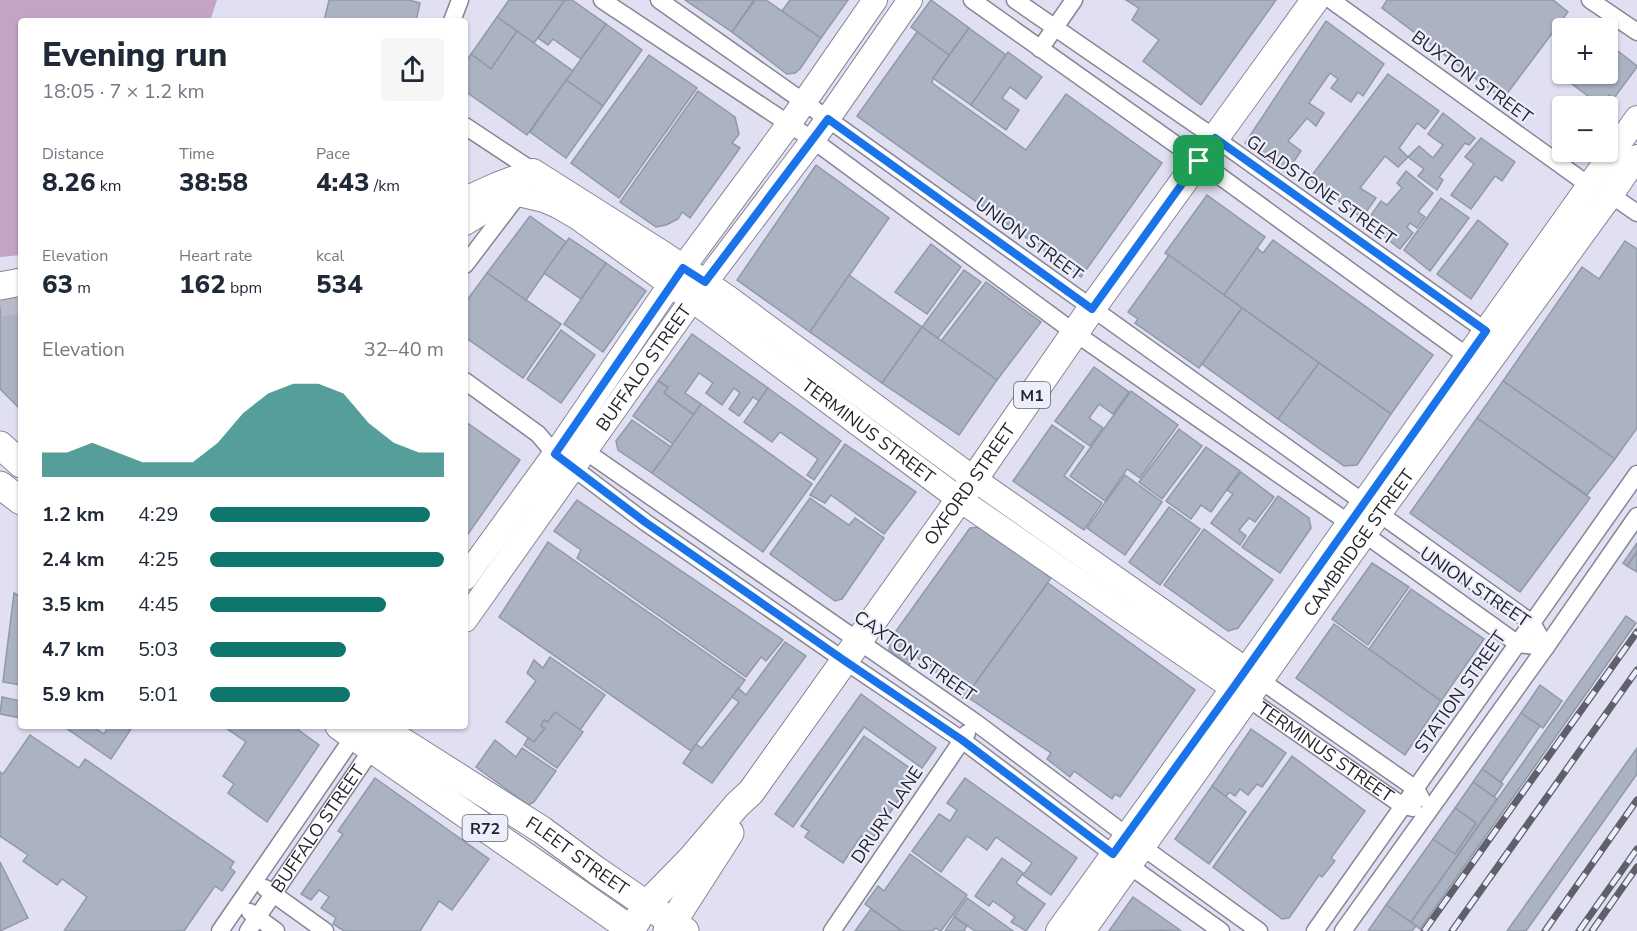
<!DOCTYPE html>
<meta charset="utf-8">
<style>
:root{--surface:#fff;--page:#f6f6f7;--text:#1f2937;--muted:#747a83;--accent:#0f766e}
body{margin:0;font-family:"Nunito Sans",sans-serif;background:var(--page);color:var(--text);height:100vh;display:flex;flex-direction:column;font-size:22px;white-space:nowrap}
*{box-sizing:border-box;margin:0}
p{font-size:20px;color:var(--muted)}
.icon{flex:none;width:33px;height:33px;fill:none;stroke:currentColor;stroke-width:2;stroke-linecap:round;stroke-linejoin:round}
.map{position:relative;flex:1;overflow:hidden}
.side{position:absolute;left:18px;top:18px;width:450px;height:711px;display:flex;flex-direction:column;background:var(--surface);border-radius:6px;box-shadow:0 2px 4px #0004}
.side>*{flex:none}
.controls{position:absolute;left:1552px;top:18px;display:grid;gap:12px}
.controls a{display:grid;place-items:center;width:66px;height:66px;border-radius:6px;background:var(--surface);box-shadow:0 2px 4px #0004;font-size:30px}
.pin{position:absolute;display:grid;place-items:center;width:51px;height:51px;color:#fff;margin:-26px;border-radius:12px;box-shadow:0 3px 9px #0006}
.round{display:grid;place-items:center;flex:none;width:63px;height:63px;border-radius:6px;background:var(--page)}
.overview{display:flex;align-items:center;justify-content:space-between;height:102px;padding:0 24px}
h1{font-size:33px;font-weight:800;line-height:45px}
.metrics{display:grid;grid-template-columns:repeat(3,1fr);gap:9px;height:102px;padding:6px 24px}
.metrics div{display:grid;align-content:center}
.metrics b{font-size:26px;font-weight:800}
.metrics small{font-size:16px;font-weight:400}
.metrics p{font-size:16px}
.chart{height:168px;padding:12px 24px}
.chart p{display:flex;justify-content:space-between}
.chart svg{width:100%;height:108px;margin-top:6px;fill:var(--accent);opacity:.7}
ul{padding:0 24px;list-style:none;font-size:20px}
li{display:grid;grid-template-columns:96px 72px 1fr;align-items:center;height:45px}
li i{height:15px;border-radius:8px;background:var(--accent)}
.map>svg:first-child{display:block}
</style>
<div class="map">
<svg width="1637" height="931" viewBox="0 0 1637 931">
<rect width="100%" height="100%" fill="#e0e0f2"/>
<!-- green -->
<path fill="#c3a4c5" d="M0 0H217L210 21H21V255L0 257Z"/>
<!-- building -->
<g fill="#abb2c2" stroke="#9199a8" stroke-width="1.5">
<path d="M329 0H409L420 3 416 21H324Z"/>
<path d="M509 0H565L534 43 497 17Z"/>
<path d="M565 0H572L606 24 581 59 553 39 548 45 538 38Z"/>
<path d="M685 0H754L732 32Z"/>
<path d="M755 0H766L821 38 800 69 795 73 787 74 732 32Z"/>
<path d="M790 0H848L821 38 782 11Z"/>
<path d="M931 0 969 28 949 55 911 27Z"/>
<path d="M1126 0H1276L1201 105 1143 61 1159 40 1132 20 1139 8Z"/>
<path d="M1387 0H1553L1568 12 1503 99 1382 8Z"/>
<path d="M497 17 517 31 491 69 471 54Z"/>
<path d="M1578 20 1589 28H1572Z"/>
<path d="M1326 21 1384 64 1363 96 1358 92 1351 102 1331 88 1338 79 1330 73 1309 103 1324 113 1316 126 1307 118 1288 141 1301 151 1286 173 1245 143Z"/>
<path d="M606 24 642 50 603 106 566 80Z"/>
<path d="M969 28 1006 55 971 105 933 78Z"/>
<path d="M517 31 573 71 527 135 465 91V63L471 54 491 69Z"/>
<path d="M917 32 949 55 933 78 932 83 1026 150 1066 94 1162 163 1081 277 857 116Z"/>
<path d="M1608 43 1637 66V67L1614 98 1609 95 1601 106 1559 74 1563 69V74H1608Z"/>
<path d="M1008 52 1042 77 1026 99 1010 87 1002 98 1019 110 1006 130 971 105Z"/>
<path d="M649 55 697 88 619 198 571 163Z"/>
<path d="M1388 74 1439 111 1425 129 1417 123 1399 148 1408 157 1398 167 1385 156 1360 188 1376 198 1362 218 1309 179Z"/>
<path d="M566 80 603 106 566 158 530 132Z"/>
<path d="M698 91 735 117 739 134 732 143 740 148 690 218 682 212 678 219 666 225 656 227 620 202Z"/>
<path d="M1443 113 1475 138 1469 145 1465 143 1439 177 1443 180 1437 190 1418 176 1424 169 1408 157 1419 146 1433 158 1443 145 1428 134Z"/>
<path d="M1481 138 1515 162 1502 181 1495 176 1471 209 1451 195 1474 164 1465 157Z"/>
<path d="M816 165 889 218 810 332 737 280Z"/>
<path d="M1406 171 1433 193 1418 212 1425 217 1417 228 1410 223 1407 227 1413 233 1400 249 1366 222 1381 201 1387 205 1402 188 1397 183Z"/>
<path d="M1207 195 1265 237 1224 295 1165 253Z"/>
<path d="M1441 198 1469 218 1430 271 1404 250Z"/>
<path d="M530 216 566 242 526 300 487 273Z"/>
<path d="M1478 220 1508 244 1471 299 1437 274Z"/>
<path d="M569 238 606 263 581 299 544 273Z"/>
<path d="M1273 240 1433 355 1391 414 1224 295 1257 248 1263 253Z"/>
<path d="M1625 241 1637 249V428L1615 459 1503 381 1582 267 1599 279Z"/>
<path d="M931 244 961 267 927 314 895 292Z"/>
<path d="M1169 255 1242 308 1199 368 1135 323 1138 319 1128 312Z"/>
<path d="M606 263 646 291 603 352 564 324Z"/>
<path d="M964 270 981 282 938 338 922 327Z"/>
<path d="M487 273 561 324 523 378 465 337V303Z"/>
<path d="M849 275 922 327 882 383 810 332Z"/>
<path d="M986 282 1041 322 997 380 941 341Z"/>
<path d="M21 296V410L0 389V300Z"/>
<path d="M1242 308 1319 363 1278 419 1202 364Z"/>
<path d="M922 327 997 380 959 435 882 383Z"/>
<path d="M561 330 595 355 561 403 527 379Z"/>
<path d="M692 334 768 388 759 401 753 397 739 416 729 409 740 393 734 388 722 405 706 393 713 383 699 373 685 393 701 404 694 415 664 393 668 387 658 381Z"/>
<path d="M1319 363 1391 414 1357 465 1344 466 1278 419Z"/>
<path d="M1094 367 1129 392 1113 414 1099 404 1089 418 1103 428 1090 446 1055 421Z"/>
<path d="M658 381 668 387 664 393 694 415 673 444 633 416Z"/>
<path d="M1503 381 1615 459 1587 495 1477 418Z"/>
<path d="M768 388 841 441 814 480 807 475 818 459 780 432 772 442 744 422Z"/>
<path d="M1131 391 1178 425 1140 478 1127 469 1105 501 1070 476Z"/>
<path d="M701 404 812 484 763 552 652 473Z"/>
<path d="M1477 418 1590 498 1520 592 1410 513Z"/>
<path d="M632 420 671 447 652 473 618 450 616 441Z"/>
<path d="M466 422 520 460 468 534 465 532Z"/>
<path d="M1052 425 1084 447 1064 476 1102 503 1084 530 1013 481Z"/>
<path d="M1179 429 1202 446 1162 499 1139 482Z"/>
<path d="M845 444 916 492 884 534 831 495 825 503 810 495Z"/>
<path d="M1206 447 1240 471 1211 512 1201 505 1191 519 1166 501Z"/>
<path d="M1241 472 1274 497 1255 522 1249 518 1239 530 1246 536 1240 545 1211 523 1233 494 1227 490Z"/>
<path d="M1125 475 1162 502 1125 555 1087 528Z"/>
<path d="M1278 496 1309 518 1311 528 1280 573 1242 547Z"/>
<path d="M810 498 849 525 855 518 884 538 842 599 835 601 770 554Z"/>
<path d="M577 500 783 640 766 661 761 657 746 677 577 558 581 550 554 531Z"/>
<path d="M1169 507 1200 529 1160 585 1129 562Z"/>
<path d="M981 527 1051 578 964 699 946 684 949 682 915 656 909 665 889 650 891 638 970 528Z"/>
<path d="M1204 529 1273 580 1238 628 1228 631 1164 585Z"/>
<path d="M548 542 745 680 691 751 499 617Z"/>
<path d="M1637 543V552L1627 566 1623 563Z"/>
<path d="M1637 552V572L1627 566Z"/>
<path d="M1372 563 1409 587 1368 645 1332 619Z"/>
<path d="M1048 583 1195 690 1120 797 1115 794 1112 799 1074 771 1070 777 1047 759 1051 753 966 696Z"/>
<path d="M1411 589 1484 639 1441 701 1369 649Z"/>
<path d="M14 593 21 597V685L3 682Z"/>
<path d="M1626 616 1636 623 1420 929 1411 922Z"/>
<path d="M1334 624 1441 701 1405 755 1296 678Z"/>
<path d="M785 642 806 656 712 783 683 763 696 744 702 748 739 702 732 697 738 688 746 695Z"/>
<path d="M550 657 605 695 580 730 555 712 548 722 544 720 541 726 545 728 534 742 506 722 536 681 527 673 534 660 543 668Z"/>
<path d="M1540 685 1562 701 1543 728 1521 713Z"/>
<path d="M861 694 936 748 922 768 864 727 793 827 775 814Z"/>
<path d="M2 697 21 701V718L0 714Z"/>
<path d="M555 712 583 732 557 768 524 745 528 738 534 742 545 728 541 726 544 720 548 722Z"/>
<path d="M1521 713 1540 726 1501 782 1482 769Z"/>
<path d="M63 726H92L104 734 109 726H133L111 759Z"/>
<path d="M223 726H293L319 745 267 822 228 793 234 784 223 776 246 742Z"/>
<path d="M1251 729 1286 753 1262 787 1257 784 1248 795 1240 789 1235 796 1229 792 1226 797 1212 786Z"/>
<path d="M30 735 79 768 85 759 234 862 230 868 235 872 222 891 215 886 184 931H64L87 897 62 879 57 885 23 861 28 855 0 836V772L3 774Z"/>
<path d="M864 736 917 773 870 842 861 836 843 863 805 837 809 831 801 826Z"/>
<path d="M495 740 516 757 522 748 556 771 534 802 528 805 476 767Z"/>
<path d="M1637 748V774L1526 931H1507Z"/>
<path d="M1292 756 1365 811 1331 858 1335 861 1322 877 1319 875 1289 918 1282 919 1213 867Z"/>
<path d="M1482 769 1503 784 1494 797 1473 782Z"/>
<path d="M375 778 489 859 452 910 439 901 420 931H344L333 924 336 918 321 908 329 897 319 890 311 900 301 894 343 834 338 831Z"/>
<path d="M965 778 1077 858 1051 895 1023 875 1032 863 996 837 987 850 967 836 941 872 912 851 939 814 950 821 957 810 947 803Z"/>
<path d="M1473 782 1497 799 1411 922 1386 905 1433 839 1455 854 1476 823 1455 808Z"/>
<path d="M1212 786 1246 812 1209 864 1175 839Z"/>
<path d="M1455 808 1476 823 1455 854 1433 839Z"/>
<path d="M910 854 967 895 941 931 935 928 933 931H902L865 904 878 886 884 891Z"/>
<path d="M1002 858 1023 873 1016 883 1045 904 1026 931 1011 922 1015 917 993 901 989 906 975 896Z"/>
<path d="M0 862 28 918 0 931Z"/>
<path d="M1133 897 1180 930 1109 931Z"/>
<path d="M967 898 1013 931H975L954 916Z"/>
<path d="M1386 905 1416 926 1412 931H1368Z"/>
<path d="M871 909 902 931H855Z"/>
<path d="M954 917 967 926 964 930 965 931H945Z"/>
</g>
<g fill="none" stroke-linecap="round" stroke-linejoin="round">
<!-- primary-tunnel -->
<path stroke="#babbca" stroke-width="27" stroke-dasharray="27 14" stroke-linecap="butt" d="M0 303 21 300"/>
<!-- street casing -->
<g stroke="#868696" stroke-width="19">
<g id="street">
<path d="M602 0 813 140 1075 333 1349 523 1518 644 1546 647"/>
<path d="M659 0 828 119 1532 623 1546 647"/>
<path d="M972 0 1199 161 1467 356"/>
<path d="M1015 0 1215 138 1486 331"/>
<path d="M1331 0 1590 186"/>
<path d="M1590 0 1637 32"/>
<path d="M452 21 460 0"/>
<path d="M1040 49 1074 0"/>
<path d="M465 126 533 171 519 194 465 265"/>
<path d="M1611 195 1637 213"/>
<path d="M465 381 538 434 555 454 645 522 845 661 962 740 1113 854 1221 931"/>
<path d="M578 446 975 722 1126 835 1259 931"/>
<path d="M1253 675 1416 789 1421 798"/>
<path id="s1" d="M1240 693 1403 806 1413 808"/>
<path d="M265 888 325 931"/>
<path d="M250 912 276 931"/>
<path d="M220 931 354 736"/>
<path id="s2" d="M248 931 372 749"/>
<path d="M832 931 967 733"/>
<path d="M1315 931 1637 474"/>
<path d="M1343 931 1546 647 1637 516"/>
</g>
</g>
<!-- secondary casing -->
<g stroke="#868696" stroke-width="26">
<g id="secondary">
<path d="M465 199 496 185 533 171 664 254 727 297 974 479 1246 670"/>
<path id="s3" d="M465 223 494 205 519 194 544 200 558 206 577 217 717 318 959 499 1233 688"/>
<path d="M465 578 555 454 670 285 789 124 875 0"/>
<path id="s4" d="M465 620 692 300 813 140 910 0"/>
<path d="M1058 931 1233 688 1349 523 1637 118"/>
<path id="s5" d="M1083 931 1379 514 1611 195 1637 157"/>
</g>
</g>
<!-- primary casing -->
<g stroke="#868696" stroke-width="29">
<g id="primary">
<path d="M0 286 21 282"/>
<path d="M0 445 21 464"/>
<path d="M0 485 21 501"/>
<path d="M339 726 633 931"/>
<path id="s6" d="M378 726 542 830 596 870 685 931"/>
<path id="s7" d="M631 930 647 904 691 859 737 805 751 792 974 479 1092 308 1315 0"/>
<path d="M667 931 730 833"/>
</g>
</g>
<!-- street -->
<use href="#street" stroke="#fff" stroke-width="16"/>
<!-- secondary -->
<use href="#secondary" stroke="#fff" stroke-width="24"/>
<!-- primary -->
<use href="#primary" stroke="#fff" stroke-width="27"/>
<!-- rail casing -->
<g stroke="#60606a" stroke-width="7">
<g id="rail">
<path d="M1424 931 1637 632"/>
<path d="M1452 931 1637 670"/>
<path d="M1545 931 1637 800"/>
<path d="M1579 931 1637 849"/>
<path d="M1592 931 1637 867"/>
</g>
</g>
<!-- rail -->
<use href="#rail" stroke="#edeefc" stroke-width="4.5" stroke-dasharray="14" stroke-linecap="butt"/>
</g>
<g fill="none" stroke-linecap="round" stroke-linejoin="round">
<!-- route casing -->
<g stroke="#fff" stroke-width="12">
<path id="route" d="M828 119 1092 309 1215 138 1486 331 1233 688 1113 854 962 740 845 661 645 522 555 454 683 268 705 282Z"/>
</g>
<!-- route -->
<use href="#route" stroke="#1a73e8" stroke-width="8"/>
</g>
<g text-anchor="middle" stroke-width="4.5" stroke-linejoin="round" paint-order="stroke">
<!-- shield labels -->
<g fill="#edeefc" stroke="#60616a" stroke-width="1.5">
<rect x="1014" y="382" width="36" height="26" rx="4.5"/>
<rect x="462.5" y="815" width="45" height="26" rx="4.5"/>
</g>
<g font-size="16" font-weight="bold" fill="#24252b">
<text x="1032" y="401">M1</text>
<text x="485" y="834">R72</text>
</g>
<!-- street labels -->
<g font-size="18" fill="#24252b" stroke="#edeefc">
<text transform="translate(1472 77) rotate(36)" y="6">BUXTON STREET</text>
<text transform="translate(1321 190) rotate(35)" y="6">GLADSTONE STREET</text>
<text transform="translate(1029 239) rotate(36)" y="6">UNION STREET</text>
<text dy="6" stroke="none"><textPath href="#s4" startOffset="309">BUFFALO STREET</textPath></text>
<text dy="6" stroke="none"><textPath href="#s3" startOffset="486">TERMINUS STREET</textPath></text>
<text dy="6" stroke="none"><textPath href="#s7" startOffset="561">OXFORD STREET</textPath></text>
<text dy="6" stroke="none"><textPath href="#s5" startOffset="476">CAMBRIDGE STREET</textPath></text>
<text transform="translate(1475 587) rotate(34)" y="6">UNION STREET</text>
<text transform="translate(915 656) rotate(35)" y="6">CAXTON STREET</text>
<text transform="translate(1460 692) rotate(-55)" y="6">STATION STREET</text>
<text dy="6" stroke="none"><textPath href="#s1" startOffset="104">TERMINUS STREET</textPath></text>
<text transform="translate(887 815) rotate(-56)" y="6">DRURY LANE</text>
<text dy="6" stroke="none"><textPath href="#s2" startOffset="124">BUFFALO STREET</textPath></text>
<text dy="6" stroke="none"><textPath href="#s6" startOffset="238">FLEET STREET</textPath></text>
</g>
</g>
</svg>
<div class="controls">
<a>+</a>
<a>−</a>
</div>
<div class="pin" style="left:1199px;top:161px;background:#1e9e55"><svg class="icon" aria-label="arrive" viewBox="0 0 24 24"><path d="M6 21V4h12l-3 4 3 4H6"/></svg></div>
<section class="side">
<div class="overview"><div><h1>Evening run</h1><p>18:05 · 7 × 1.2 km</p></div><a class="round"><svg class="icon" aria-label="share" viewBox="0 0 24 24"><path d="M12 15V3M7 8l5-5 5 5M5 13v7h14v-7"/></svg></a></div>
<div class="metrics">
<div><p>Distance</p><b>8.26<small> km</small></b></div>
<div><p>Time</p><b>38:58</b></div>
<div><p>Pace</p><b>4:43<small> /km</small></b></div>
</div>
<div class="metrics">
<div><p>Elevation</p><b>63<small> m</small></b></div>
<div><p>Heart rate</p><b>162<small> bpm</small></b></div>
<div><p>kcal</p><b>534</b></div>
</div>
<div class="chart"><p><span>Elevation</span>32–40 m</p>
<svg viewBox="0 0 160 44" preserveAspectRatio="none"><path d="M0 44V34L10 34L20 30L30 34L40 38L50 38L60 38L70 30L80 18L90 10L100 6L110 6L120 10L130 22L140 30L150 34L160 34V44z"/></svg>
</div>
<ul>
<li><b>1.2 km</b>4:29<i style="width:94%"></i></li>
<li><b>2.4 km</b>4:25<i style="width:100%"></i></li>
<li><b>3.5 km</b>4:45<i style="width:75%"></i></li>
<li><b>4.7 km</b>5:03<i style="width:58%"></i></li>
<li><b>5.9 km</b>5:01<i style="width:60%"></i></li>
</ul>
</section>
</div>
